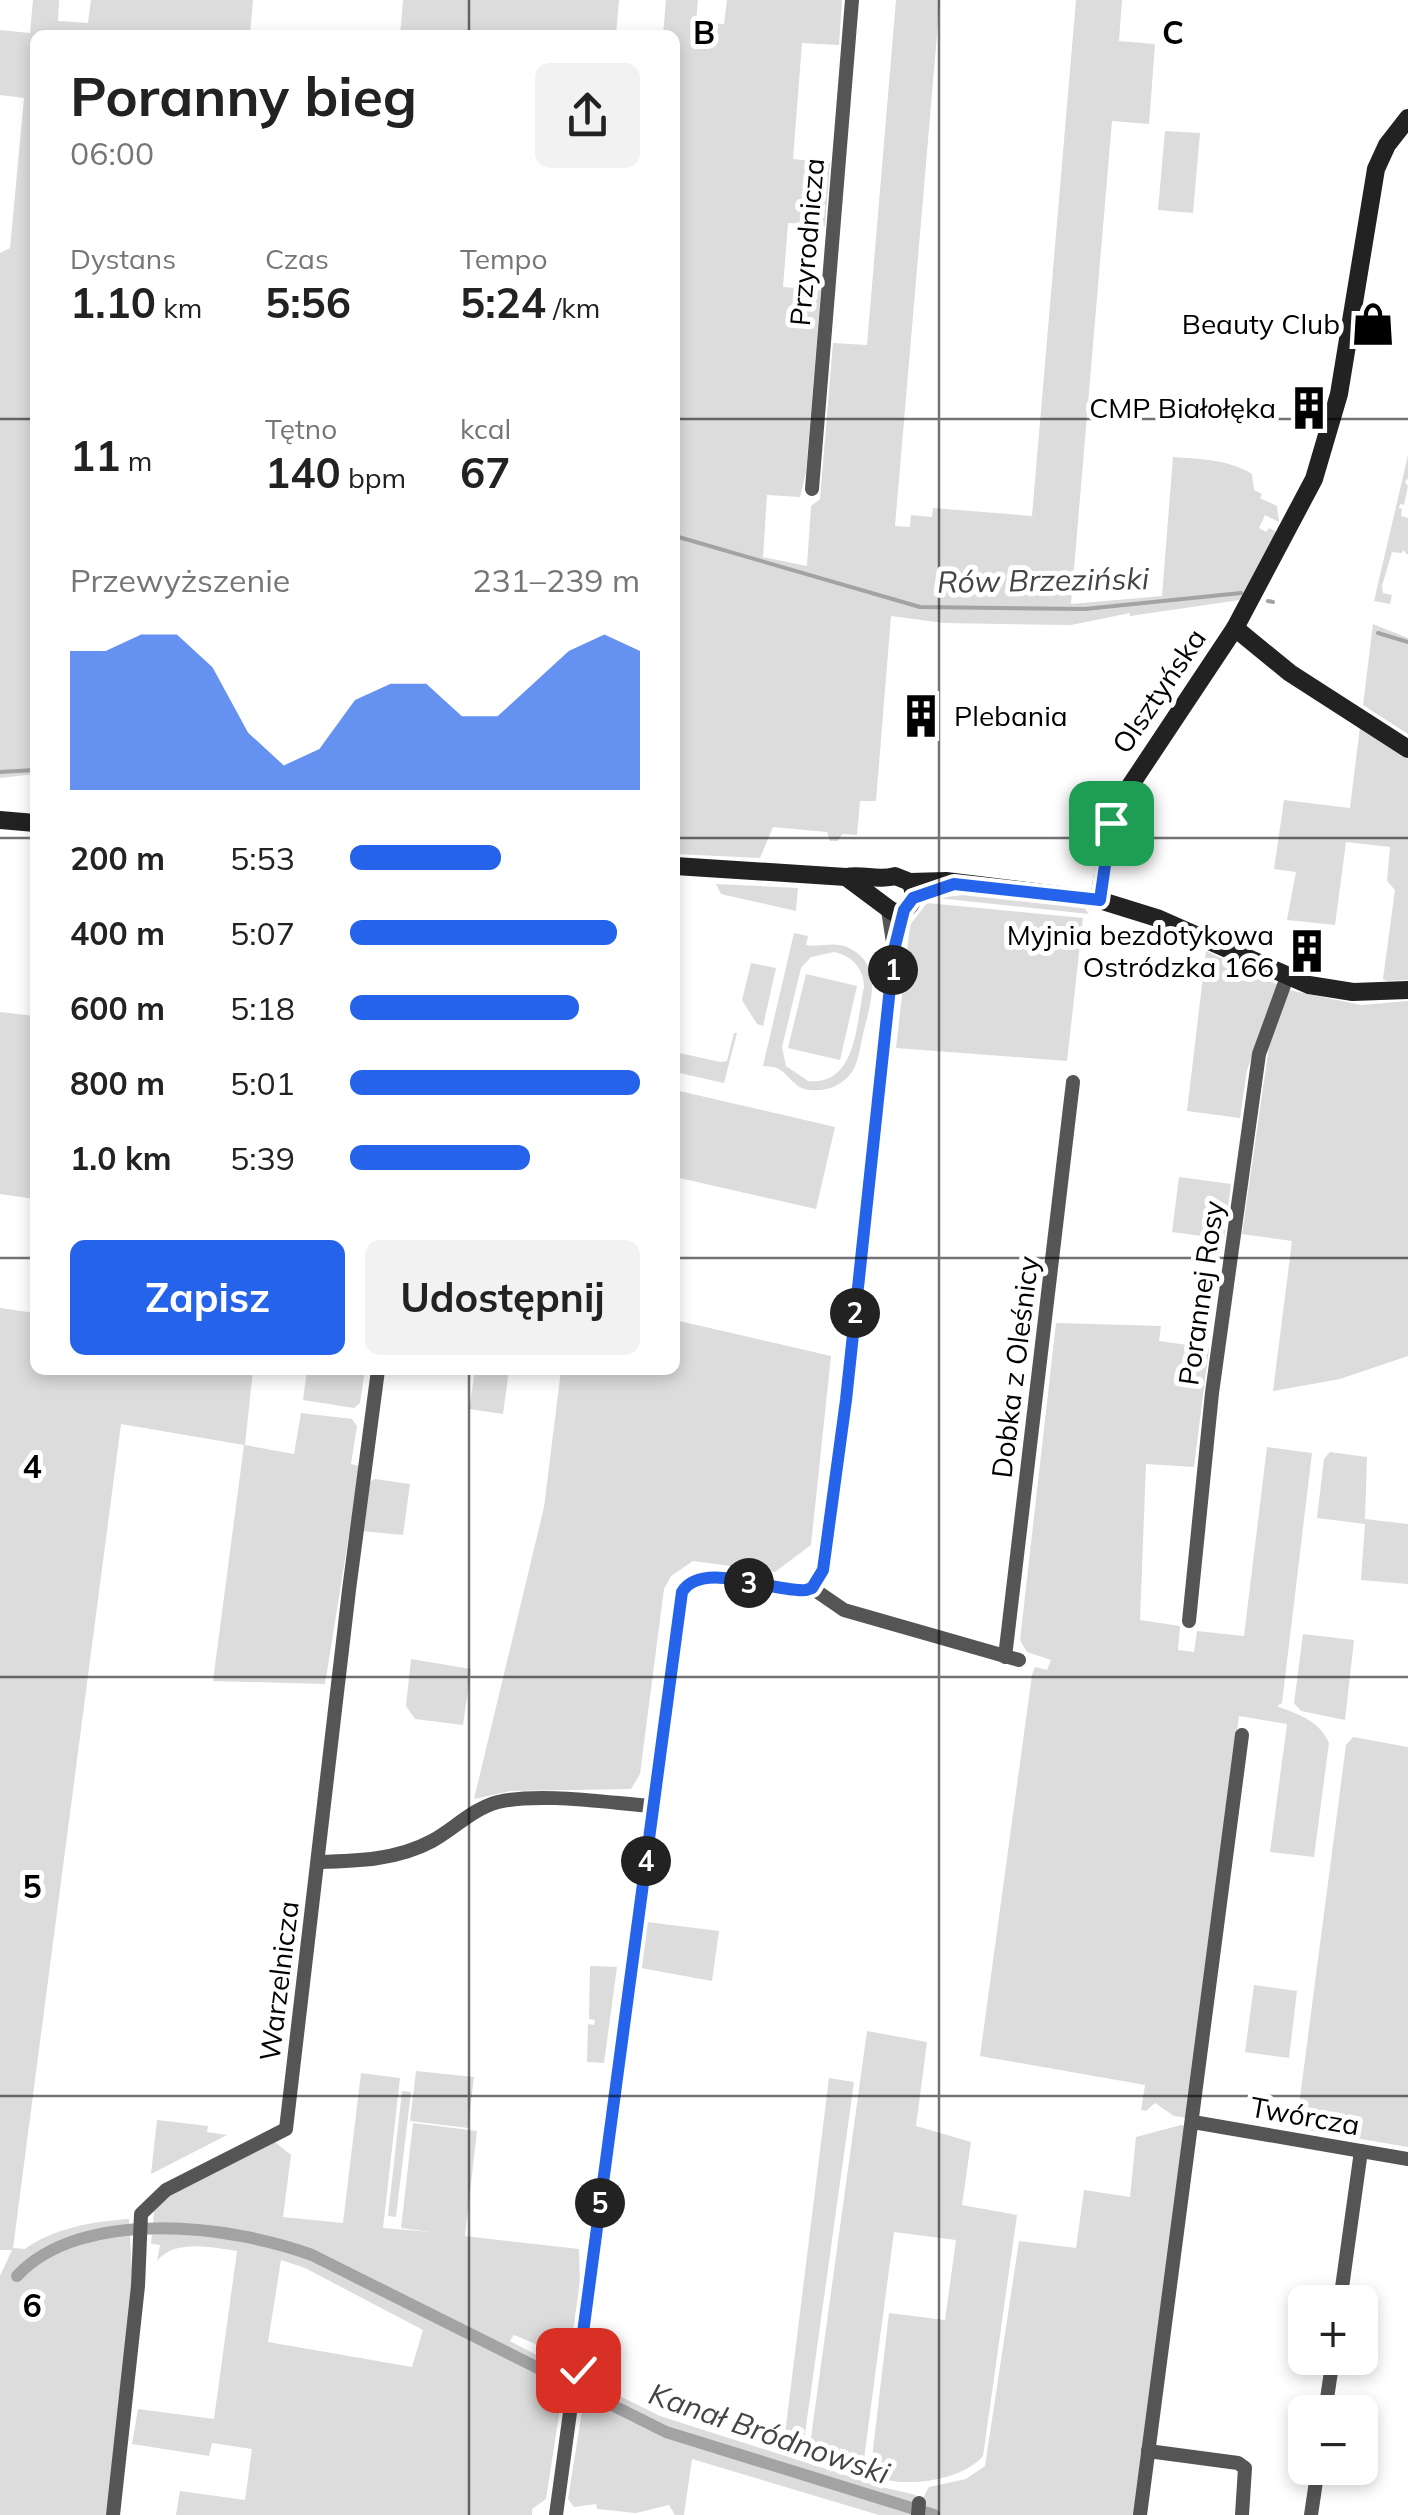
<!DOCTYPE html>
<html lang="pl">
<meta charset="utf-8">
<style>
:root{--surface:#fff;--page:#f2f2f2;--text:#222;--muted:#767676;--accent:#2563eb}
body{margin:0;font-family:Mulish,sans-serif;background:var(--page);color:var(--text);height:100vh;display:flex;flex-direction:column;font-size:38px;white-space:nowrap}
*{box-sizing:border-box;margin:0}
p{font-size:32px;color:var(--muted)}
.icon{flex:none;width:55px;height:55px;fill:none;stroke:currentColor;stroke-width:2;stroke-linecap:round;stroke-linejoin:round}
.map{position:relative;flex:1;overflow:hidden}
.sheet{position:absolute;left:30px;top:30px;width:650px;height:1345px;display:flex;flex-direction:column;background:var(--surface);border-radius:15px;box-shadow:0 5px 15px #0003}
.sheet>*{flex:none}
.buttons{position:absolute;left:1288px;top:2285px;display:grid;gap:20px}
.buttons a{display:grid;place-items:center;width:90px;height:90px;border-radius:15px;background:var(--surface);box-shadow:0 5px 15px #0003;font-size:50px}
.pin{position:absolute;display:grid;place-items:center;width:85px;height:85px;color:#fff;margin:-42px;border-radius:20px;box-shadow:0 5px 15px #0006}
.km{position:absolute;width:50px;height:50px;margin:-25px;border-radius:50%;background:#222;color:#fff;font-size:28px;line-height:50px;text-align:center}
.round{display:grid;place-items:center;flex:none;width:105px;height:105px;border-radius:15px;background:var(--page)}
.headline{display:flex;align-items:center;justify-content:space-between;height:170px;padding:0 40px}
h1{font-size:55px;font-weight:700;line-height:75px}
.stats{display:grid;grid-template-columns:repeat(3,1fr);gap:15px;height:170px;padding:10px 40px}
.stats div{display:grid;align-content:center}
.stats b{font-size:42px;font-weight:700}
.stats small{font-size:28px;font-weight:400}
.stats p{font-size:28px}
.chart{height:280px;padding:20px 40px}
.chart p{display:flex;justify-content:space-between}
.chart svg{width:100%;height:180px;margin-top:10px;fill:var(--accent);opacity:.7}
.cta{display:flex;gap:20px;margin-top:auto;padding:20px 40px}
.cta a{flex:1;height:115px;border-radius:15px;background:var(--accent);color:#fff;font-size:40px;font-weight:700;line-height:115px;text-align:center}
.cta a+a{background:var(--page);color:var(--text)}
ul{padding:0 40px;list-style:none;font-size:32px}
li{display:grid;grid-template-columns:160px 120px 1fr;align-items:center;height:75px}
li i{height:25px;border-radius:12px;background:var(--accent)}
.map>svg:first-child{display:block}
</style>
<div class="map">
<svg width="1408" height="2515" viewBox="0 0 1408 2515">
<rect width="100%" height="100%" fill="#fff"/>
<!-- green -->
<g fill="#dcdcdc" fill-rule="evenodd">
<path d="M33 0H59L58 21 88 23 91 0H253L250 35H35V774L0 778V253L10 248 24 98 0 95V30L30 33Z"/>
<path d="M403 0H619L616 35H400Z"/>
<path d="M666 0H698L696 22 724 24 727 0H842L839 45 802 43 793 159 830 163 825 226 788 223 783 287 821 290 806 472 800 497 767 495 763 557 807 566 811 506 820 499 833 343 867 345 896 0H940L895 526 910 527 911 515 932 517 933 508 1032 516 1076 0H1122L1119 41 1155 44 1149 124 1112 121 1071 604 1162 596 1173 457C1200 459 1227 459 1252 474L1254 490 1262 494 1260 498 1277 506 1279 522 1265 515 1259 528 1266 532 1269 528 1277 532 1240 600 1130 616V613L1071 625 944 623 891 616 876 801H860L857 835 842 834 838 841H830L827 832 773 827 760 858 675 854V35H663Z"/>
<path d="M1165 131 1200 133 1193 213 1158 210Z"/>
<path d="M1408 455V478L1405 482 1408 486 1404 505 1400 504 1399 508 1402 509 1401 516 1408 518V555L1403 550 1402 553 1392 552 1382 586 1383 593 1392 595 1390 604 1374 601Z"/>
<path d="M1373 624 1408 638V734L1363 705Z"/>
<path d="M1360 727 1408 759V980L1387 981 1383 979 1395 890 1387 881 1390 847 1346 842 1335 925 1287 920 1296 872 1274 869 1284 800 1350 808Z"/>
<path d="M716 884 798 888 796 911 721 894Z"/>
<path d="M973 894 1082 905 1089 914 937 898Z"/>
<path d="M927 903 1083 918 1067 1061 896 1048 910 925Z"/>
<path d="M794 933 808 936 806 945C821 948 835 940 851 949 884 967 870 1005 863 1034 860 1046 859 1061 852 1072 844 1083 831 1090 818 1090 795 1092 794 1079 779 1069 774 1066 768 1067 763 1066ZM834 952C852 956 864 968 864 987 856 1023 857 1086 808 1081L786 1066 782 1047 801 968 811 957Z"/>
<path d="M1206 951 1278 985 1247 1070 1240 1118 1187 1111Z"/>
<path d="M751 963 776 968 763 1026 757 1024 742 1000Z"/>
<path d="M806 974 857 986 840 1060 788 1048Z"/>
<path d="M1289 990 1361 1005 1408 1001V1356L1340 1379 1273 1391 1292 1241 1242 1234 1270 1039Z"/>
<path d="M0 1012 35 1016V1199L0 1194Z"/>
<path d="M734 1033H737L724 1083 675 1072V1052L720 1062 727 1061Z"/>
<path d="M675 1090 835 1127 816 1209 675 1177Z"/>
<path d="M1179 1177 1231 1184 1224 1239 1172 1232Z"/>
<path d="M0 1308 35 1313V1370H253L245 1445 294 1454 301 1413 352 1419 357 1426 351 1464 360 1466 325 1684 213 1681 244 1445 121 1424 13 2248 25 2249C56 2227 92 2222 129 2219L134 2306 106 2515H0V2276L12 2250H0Z"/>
<path d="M675 1320 831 1356 811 1545 775 1572 693 1561 671 1576 664 1589 640 1774 631 1789 510 1791 474 1799 544 1507 561 1370H675Z"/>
<path d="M1056 1323 1161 1326 1159 1341 1209 1348 1194 1467 1146 1464 1140 1620 1180 1626 1178 1650 1194 1652 1197 1631 1244 1636 1267 1447 1312 1453 1282 1703 1277 1706C1299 1715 1319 1720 1329 1743L1314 1857 1270 1852 1287 1724 1239 1716 1188 2118 1174 2116 1155 2103 1146 2111 1141 2110 1145 2085 980 2056 1032 1675 1035 1667 1047 1670 1051 1660 1027 1652 1020 1640Z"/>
<path d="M307 1370H365L360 1403 354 1408 303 1400Z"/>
<path d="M475 1370H509L503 1414 469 1409Z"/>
<path d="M1330 1452 1367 1457 1365 1519 1408 1524V1584L1361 1580 1365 1524 1317 1518 1324 1459Z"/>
<path d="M375 1479 410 1484 403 1535 361 1531 369 1482Z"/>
<path d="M1303 1634 1354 1640 1345 1720 1301 1711 1294 1703Z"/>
<path d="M411 1659 471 1669 463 1725 415 1719 406 1706Z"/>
<path d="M1353 1737 1408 1747V2147L1296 2128 1346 1745Z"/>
<path d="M647 1922 719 1931 712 1981 641 1968Z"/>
<path d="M590 1966 617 1967 604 2063 587 2062 588 2024 594 2025 595 2020 589 2019Z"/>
<path d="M1254 1985 1297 1991 1289 2058 1245 2052Z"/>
<path d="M867 2031 927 2042 916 2126 971 2142 962 2205 1017 2215 983 2456C961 2482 900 2489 870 2475L889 2313 945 2320 956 2240 894 2232 862 2474 810 2460 809 2452Z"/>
<path d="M416 2071 474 2077 468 2128 410 2121Z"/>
<path d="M361 2073 400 2078 383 2228 431 2232 401 2228 413 2123 477 2131 465 2236 579 2249 580 2285 571 2347 550 2350 514 2335 510 2341 542 2358 567 2363 546 2499 532 2509V2515H176L180 2491 245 2500 252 2449 212 2443 209 2456 132 2444 138 2409 214 2419 237 2251C211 2247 174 2239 157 2261L160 2245 151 2244 154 2211 166 2197 275 2142 291 2155 283 2217 343 2223ZM281 2260 305 2268 423 2330 412 2367 268 2342Z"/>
<path d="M829 2078 854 2082 804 2441 798 2455 783 2450Z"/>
<path d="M402 2091 411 2092 396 2217 388 2216Z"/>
<path d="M157 2120 208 2126 207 2132 227 2135 151 2174Z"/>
<path d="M1181 2125 1187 2126 1136 2515H921L923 2498 929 2487 966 2479 985 2466 1019 2241 1076 2248 1084 2190 1130 2197 1136 2137Z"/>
<path d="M587 2380 660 2416 886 2488 916 2495 914 2515H879L692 2459 684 2515H675L669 2505 636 2513 597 2509 596 2504 574 2507 568 2499Z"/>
</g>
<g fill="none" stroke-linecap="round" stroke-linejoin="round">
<!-- stream -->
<g stroke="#a3a3a3" stroke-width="4">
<path d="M675 536 920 607 1085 609 1241 593"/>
<path d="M1268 601 1273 602"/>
<path d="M1378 633 1408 642"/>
<path d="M0 772 35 770"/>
</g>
<!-- canal -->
<path stroke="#a3a3a3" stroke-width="12" d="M17 2276C81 2207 231 2225 312 2255L666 2432 934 2515"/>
<!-- street -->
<g stroke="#555" stroke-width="14">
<path d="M812 489 852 0"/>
<path d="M888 910 894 949"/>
<path d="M812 1588 844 1610 1019 1660"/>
<path d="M1189 1621 1212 1393 1259 1054 1287 977"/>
<path d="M1005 1657 1073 1082"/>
<path d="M318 1862C357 1861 397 1860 432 1841 454 1829 472 1809 498 1802 540 1792 609 1803 653 1806"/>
<path d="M1193 2122 1408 2159"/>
<path d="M1340 2302 1361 2151"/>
<path d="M1325 2412 1333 2358"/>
<path d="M1148 2451 1238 2463 1245 2468 1242 2515"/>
<path d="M113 2515 138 2286 141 2214 166 2190 286 2129 349 1590 378 1370"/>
<path d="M556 2515 682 1592C703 1559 772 1593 806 1590L812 1588 823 1570 845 1400 894 950 903 910"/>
<path d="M918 2515 919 2503"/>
<path d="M1140 2515 1242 1735"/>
<path d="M1311 2515 1318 2468"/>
</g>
<!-- secondary -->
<g stroke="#222" stroke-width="18">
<path d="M1235 628 1290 673 1408 749"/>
<path d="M0 820 35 823"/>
<path d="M675 866 846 877C863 874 879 881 895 876L910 882 946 881 1099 900 1157 918 1309 985 1353 992 1408 990"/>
<path d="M846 877 893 912C911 912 918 897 910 882"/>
<path d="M1099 900 1111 823 1118 804 1235 628 1314 479 1339 394 1376 169 1387 145 1408 118"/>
</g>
</g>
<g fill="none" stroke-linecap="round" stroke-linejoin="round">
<!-- route casing -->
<g stroke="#fff" stroke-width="20">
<path id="route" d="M578 2370 682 1592C702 1559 772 1593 806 1590L812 1588 823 1570 846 1400 894 950 904 910 913 898 954 884 1100 900 1111 823"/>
</g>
<!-- route -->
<use href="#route" stroke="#2563eb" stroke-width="12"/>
</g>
<!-- grid -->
<path fill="none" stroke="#000" stroke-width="2.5" stroke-opacity="0.55" d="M469 0V35M939 0V2515M0 419H35M675 419H1408M0 838H35M675 838H1408M0 1258H35M675 1258H1408M469 1370V2515M0 1677H1408M0 2096H1408"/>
<!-- icons -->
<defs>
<g id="shop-bare" transform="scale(3.45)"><path d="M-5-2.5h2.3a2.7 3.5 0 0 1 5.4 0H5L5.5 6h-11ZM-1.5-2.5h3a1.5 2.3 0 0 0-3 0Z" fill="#000" stroke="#fff" stroke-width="2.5" paint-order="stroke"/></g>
<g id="building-bare" transform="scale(3.45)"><path d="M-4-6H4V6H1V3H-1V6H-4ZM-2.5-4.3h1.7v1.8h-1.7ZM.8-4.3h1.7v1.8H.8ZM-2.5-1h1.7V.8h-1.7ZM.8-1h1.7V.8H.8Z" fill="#000" stroke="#fff" stroke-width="2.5" paint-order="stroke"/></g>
</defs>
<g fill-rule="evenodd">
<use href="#shop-bare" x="1373" y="324"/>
<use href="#building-bare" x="1309" y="408"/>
<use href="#building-bare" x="921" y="716"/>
<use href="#building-bare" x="1307" y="951"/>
</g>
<g text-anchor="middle" stroke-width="10" stroke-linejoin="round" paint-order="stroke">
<!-- street labels -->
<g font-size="28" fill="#000" stroke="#fff">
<text transform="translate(807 242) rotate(-85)" y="10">Przyrodnicza</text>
<text transform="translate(1159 691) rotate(-56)" y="10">Olsztyńska</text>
<text transform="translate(1201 1293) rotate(-82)" y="10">Porannej Rosy</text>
<text transform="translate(1015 1367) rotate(-83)" y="10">Dobka z Oleśnicy</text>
<text transform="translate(279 1981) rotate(-83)" y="10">Warzelnicza</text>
<text transform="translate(1305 2116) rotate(10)" y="10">Twórcza</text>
</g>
<!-- poi labels -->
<g font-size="28" fill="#000" stroke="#fff" text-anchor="end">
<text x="1340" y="334">Beauty Club</text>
<text x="1276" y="418">CMP Białołęka</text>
<text x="954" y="726" text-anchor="start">Plebania</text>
<text x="1274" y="945">Myjnia bezdotykowa<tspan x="1274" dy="32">Ostródzka 166</tspan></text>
</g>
<!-- water labels -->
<g font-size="30" font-style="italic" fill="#444" stroke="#fff">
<text transform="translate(1043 581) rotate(-1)" y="10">Rów Brzeziński</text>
<text transform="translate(769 2434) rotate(19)" y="10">Kanał Bródnowski</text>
</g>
</g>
<g font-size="32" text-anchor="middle" font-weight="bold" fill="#000" stroke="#fff" stroke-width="10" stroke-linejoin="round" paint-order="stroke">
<text x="704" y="44">B</text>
<text x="1173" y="44">C</text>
<text x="32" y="1478">4</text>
<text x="32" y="1898">5</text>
<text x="32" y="2317">6</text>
</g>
</svg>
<div class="buttons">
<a>+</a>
<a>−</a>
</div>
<div class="pin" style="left:1111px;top:823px;background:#1e9e55"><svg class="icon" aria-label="arrive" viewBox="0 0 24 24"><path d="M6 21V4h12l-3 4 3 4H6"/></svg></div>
<div class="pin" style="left:578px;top:2370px;background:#d93025"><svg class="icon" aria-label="check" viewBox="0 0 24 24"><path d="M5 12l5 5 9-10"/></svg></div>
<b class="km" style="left:893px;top:970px">1</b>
<b class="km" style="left:855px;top:1313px">2</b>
<b class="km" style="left:749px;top:1583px">3</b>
<b class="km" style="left:646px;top:1861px">4</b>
<b class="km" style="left:600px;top:2203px">5</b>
<section class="sheet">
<div class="headline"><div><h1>Poranny bieg</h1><p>06:00</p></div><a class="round"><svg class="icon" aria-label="share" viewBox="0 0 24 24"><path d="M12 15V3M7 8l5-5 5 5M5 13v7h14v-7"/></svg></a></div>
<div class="stats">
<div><p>Dystans</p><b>1.10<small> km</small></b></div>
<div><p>Czas</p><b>5:56</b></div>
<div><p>Tempo</p><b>5:24<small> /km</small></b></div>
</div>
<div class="stats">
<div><b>11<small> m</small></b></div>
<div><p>Tętno</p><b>140<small> bpm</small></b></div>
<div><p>kcal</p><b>67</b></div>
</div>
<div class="chart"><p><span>Przewyższenie</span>231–239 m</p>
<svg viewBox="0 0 160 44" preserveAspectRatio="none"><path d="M0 44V10L10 10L20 6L30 6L40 14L50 30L60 38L70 34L80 22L90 18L100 18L110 26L120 26L130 18L140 10L150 6L160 10V44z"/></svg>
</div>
<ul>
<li><b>200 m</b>5:53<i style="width:52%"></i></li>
<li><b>400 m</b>5:07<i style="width:92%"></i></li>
<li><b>600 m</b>5:18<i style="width:79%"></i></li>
<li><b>800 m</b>5:01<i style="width:100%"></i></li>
<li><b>1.0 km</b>5:39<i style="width:62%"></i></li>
</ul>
<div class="cta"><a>Zapisz</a><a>Udostępnij</a></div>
</section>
</div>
